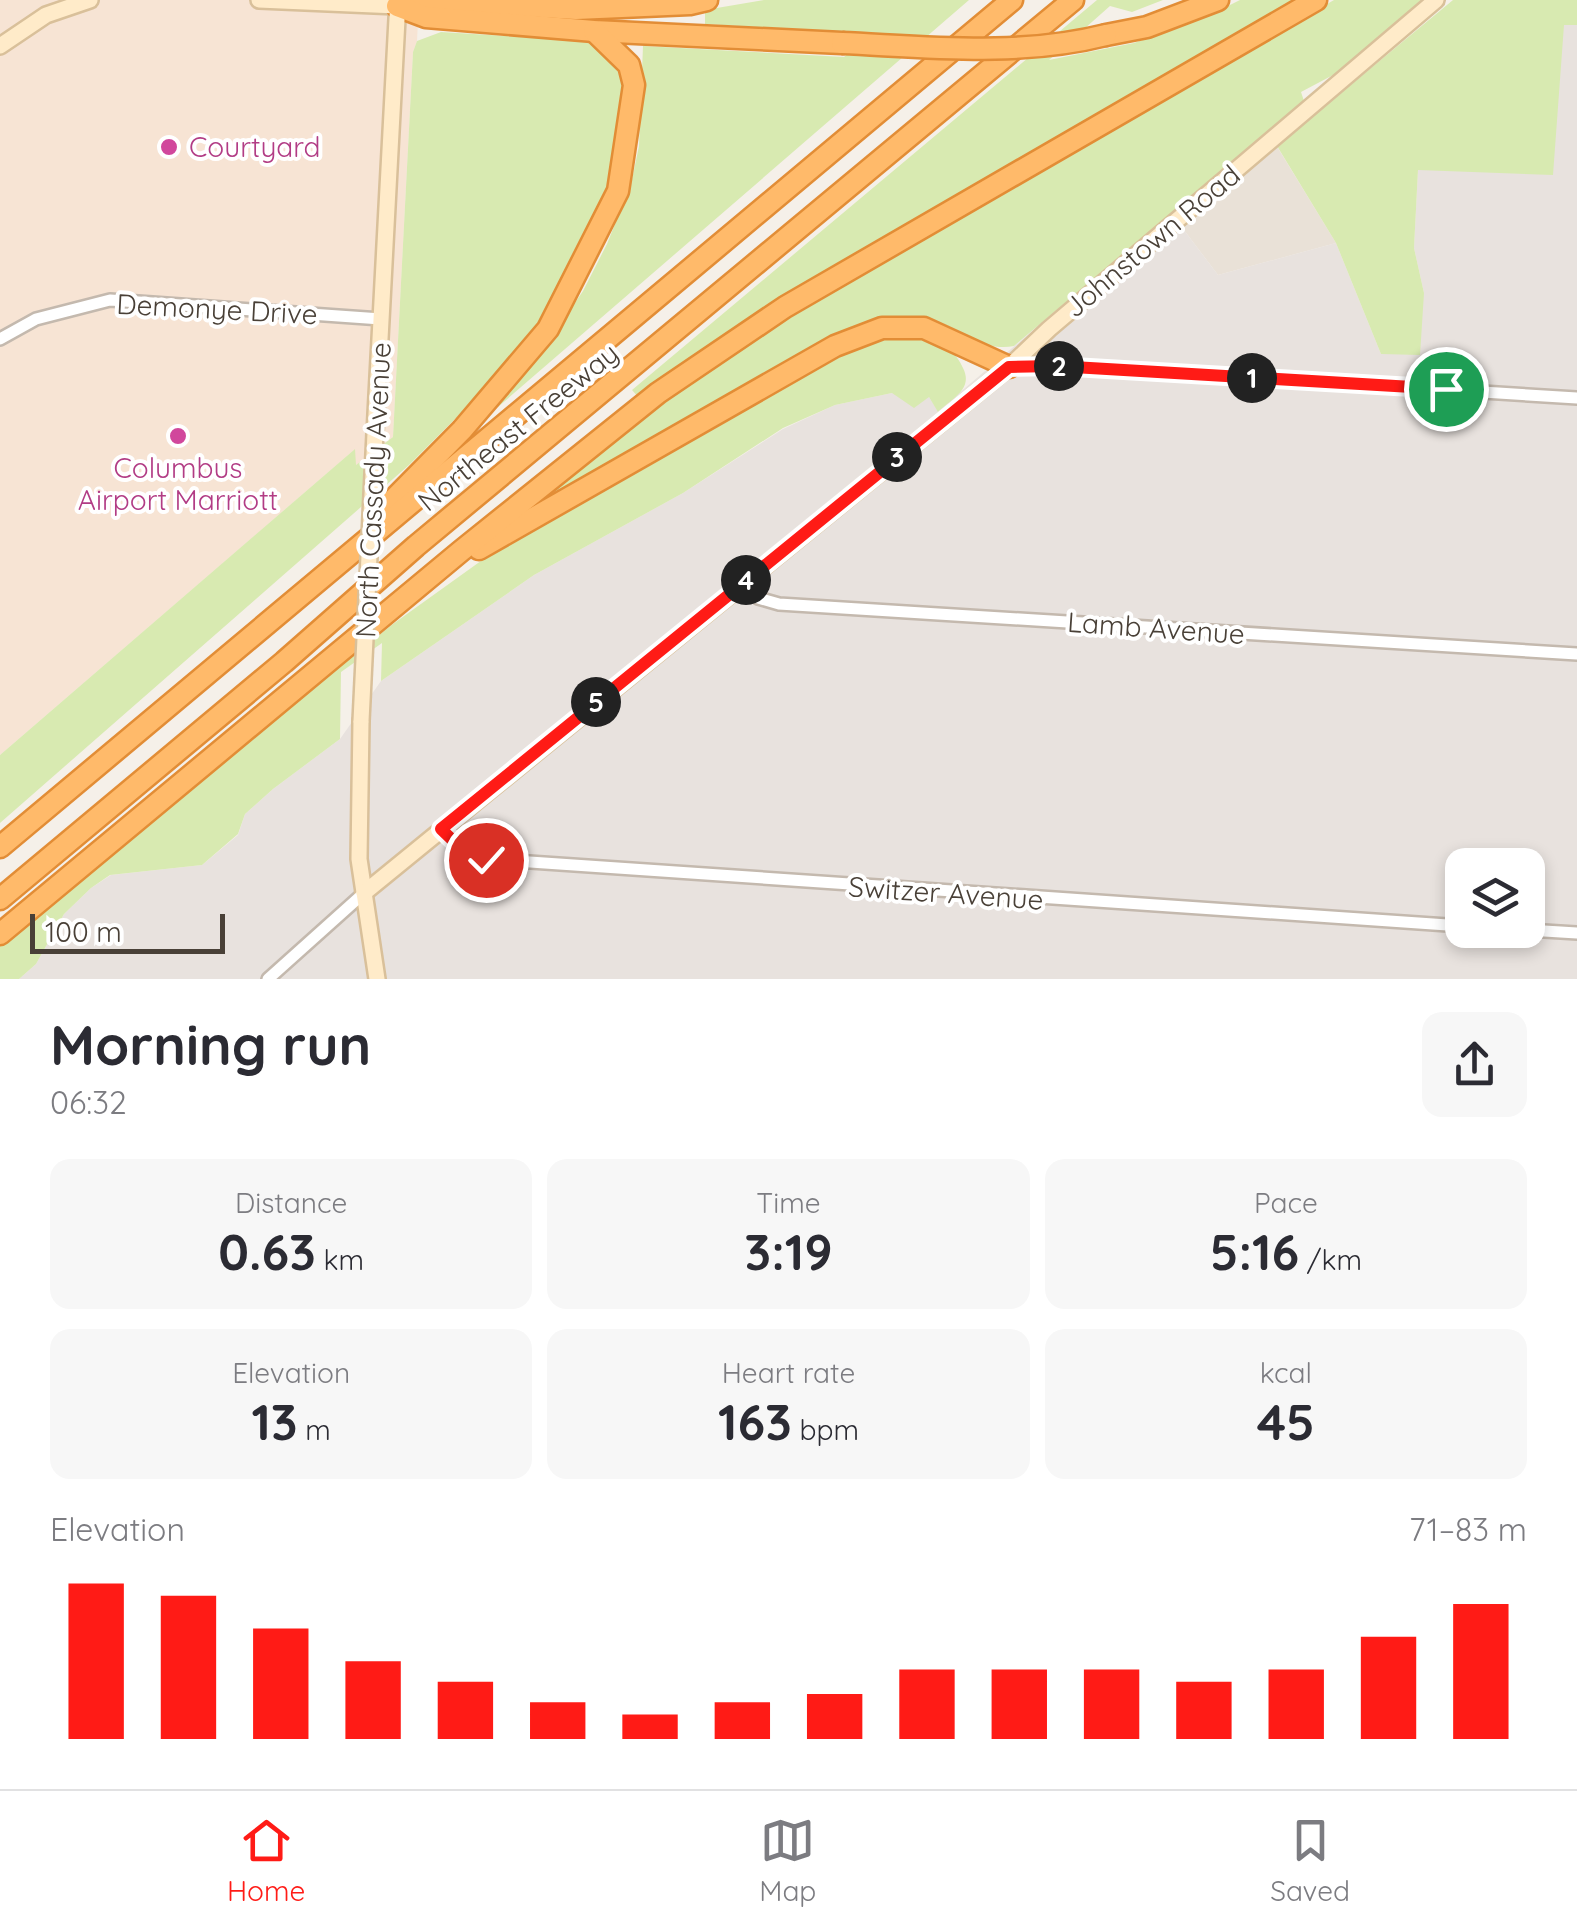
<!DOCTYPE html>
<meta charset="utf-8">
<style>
:root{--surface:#fff;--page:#f7f7f7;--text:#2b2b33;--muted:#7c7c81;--line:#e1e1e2;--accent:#ff1b16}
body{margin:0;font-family:Quicksand,sans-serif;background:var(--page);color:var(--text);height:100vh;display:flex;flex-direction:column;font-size:38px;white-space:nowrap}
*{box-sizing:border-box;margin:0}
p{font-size:32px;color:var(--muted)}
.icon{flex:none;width:55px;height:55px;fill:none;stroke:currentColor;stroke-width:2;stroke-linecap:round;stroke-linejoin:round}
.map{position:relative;height:979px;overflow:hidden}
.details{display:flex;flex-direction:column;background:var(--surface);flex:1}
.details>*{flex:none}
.tools{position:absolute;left:1445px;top:848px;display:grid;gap:20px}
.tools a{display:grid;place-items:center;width:100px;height:100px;border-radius:20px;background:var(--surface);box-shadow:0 5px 15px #0003;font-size:50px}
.scale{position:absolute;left:30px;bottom:25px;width:195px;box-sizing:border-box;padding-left:10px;border:5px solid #494037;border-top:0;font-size:28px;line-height:35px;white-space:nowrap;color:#494037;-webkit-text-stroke:8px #fff;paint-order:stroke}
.pin{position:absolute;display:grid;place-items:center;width:85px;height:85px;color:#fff;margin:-42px;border:5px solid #fff;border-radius:50%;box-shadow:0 2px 10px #0007}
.km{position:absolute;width:50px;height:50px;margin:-25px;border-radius:50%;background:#222;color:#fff;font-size:28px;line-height:50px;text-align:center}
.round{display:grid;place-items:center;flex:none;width:105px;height:105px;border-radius:20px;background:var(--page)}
.headline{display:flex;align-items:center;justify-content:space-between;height:170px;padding:0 50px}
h1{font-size:55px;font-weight:700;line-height:75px}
.figures{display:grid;grid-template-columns:repeat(3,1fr);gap:15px;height:170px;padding:10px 50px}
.figures div{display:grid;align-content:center;border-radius:20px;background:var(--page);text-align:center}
.figures b{font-size:50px;font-weight:700}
.figures small{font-size:28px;font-weight:400}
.figures p{font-size:28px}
.chart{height:280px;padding:20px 50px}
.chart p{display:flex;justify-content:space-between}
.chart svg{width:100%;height:180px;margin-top:10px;stroke:var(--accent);stroke-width:6}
.menu{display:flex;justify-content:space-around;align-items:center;height:140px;border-top:2px solid var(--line);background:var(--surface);font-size:28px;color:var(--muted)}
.menu a{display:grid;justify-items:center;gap:5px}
.menu .selected{color:var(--accent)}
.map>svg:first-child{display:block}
</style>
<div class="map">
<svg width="1577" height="979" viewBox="0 0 1577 979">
<rect width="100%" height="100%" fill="#f5f0e9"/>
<!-- residential -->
<path fill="#e9e1d7" d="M1267 130 1336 243 1218 275 1171 213Z"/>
<!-- commercial -->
<path fill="#f7e4d4" d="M0 0H419L417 41 413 52 393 437 355 466 354 450 0 755Z"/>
<!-- industrial -->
<path fill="#e8e2de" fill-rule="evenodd" d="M1564 24 1577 25V979H19L36 964 64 914 91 888 111 875 202 865 238 835 245 814 273 789 340 739 381 681 534 575 683 493 783 429 835 405 892 393 929 397 938 411 1171 213 1218 275 1336 243 1381 354 1424 293 1414 248 1418 170ZM1462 865H1528V930H1462Z"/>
<!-- green -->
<g fill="#d8eab1">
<path d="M764 0H969L498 407 494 403 537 358 583 291 607 244 631 184 639 146 643 46 844 57 871 34 705 24V10Z"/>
<path d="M1097 0H1163L1132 12 1110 6 1049 60 1134 43 1208 16 1240 0H1302L639 398 632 390Z"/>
<path d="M1334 0H1423L1335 74 1301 92 1304 101 1014 346C986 352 966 332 941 323 914 313 889 317 863 324L529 510 525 506 592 452 712 365 817 298Z"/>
<path d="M1453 0H1577V25H1564L1553 175 1418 170 1414 248 1424 293 1420 355 1381 354 1336 243 1277 146Z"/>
<path d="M441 32 587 41 596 45 615 62 622 80 621 126 605 196 555 298 536 329 492 382 409 465 0 823V755L355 449 356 465 393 437 413 52 417 41Z"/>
<path d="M886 336C914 337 951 338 963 368 967 376 967 383 962 390 956 398 945 405 938 412L929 397 914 408 892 393 835 405 783 428 683 493 534 575 381 681 382 643 341 672 340 739 273 789 245 814 238 834 202 865 110 875 91 888 64 914 36 964 19 979H0V944L302 696 393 624 492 553 831 359 866 340Z"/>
</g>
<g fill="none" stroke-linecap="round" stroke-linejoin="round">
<!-- minor casing -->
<g stroke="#c4b9ae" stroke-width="16">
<g id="minor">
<path d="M0 339 36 319 110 300 381 319"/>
<path d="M1009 367 1056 365 1577 398"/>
<path d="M742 583 758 598 779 604 1577 654"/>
<path d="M441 829 467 854 486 859 1462 926"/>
<path d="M1528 930 1577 933"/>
<path d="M268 979 364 893"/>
</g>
</g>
<!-- secondary casing -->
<g stroke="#d9c09a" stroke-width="20">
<g id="secondary">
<path d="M259 0 397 6"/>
<path d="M0 46 46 15 90 0"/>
<path d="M375 433 398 0"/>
<path d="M361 721 359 859 377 979"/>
<path d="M364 893 1009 367 1049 329 1436 0"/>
</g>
</g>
<!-- motorway casing -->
<g stroke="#e28d36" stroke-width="25">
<g id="motorway">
<path d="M405 5 443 1 576 9 690 4 707 0"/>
<path d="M397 6 426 17 594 31 842 43"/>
<path d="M1106 35 1147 27 1218 0"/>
<path d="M382 511 462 430 548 329 618 191 634 85 629 65 594 31"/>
<path d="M479 549 835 346 882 328H924L1009 367"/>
<path d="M0 847 1012 0"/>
<path d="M0 899 284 662 416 546 1073 0"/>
<path d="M0 934 461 551 658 393 785 307 1316 0"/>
</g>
</g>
<!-- minor -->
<use href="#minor" stroke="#fff" stroke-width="11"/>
<!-- secondary -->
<use href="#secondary" stroke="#ffebc9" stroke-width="15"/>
<!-- motorway -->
<use href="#motorway" stroke="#ffba6a" stroke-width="20"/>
<!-- secondary-bridge casing -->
<g stroke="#d9c09a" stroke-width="20" stroke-linecap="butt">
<path id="secondary-bridge" d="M361 721 375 433"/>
</g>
<!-- motorway-bridge casing -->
<g stroke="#e28d36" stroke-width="25" stroke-linecap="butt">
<path id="motorway-bridge" d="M842 43C930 47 1019 57 1106 35"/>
</g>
<!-- secondary-bridge -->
<use href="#secondary-bridge" stroke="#ffebc9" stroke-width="15"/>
<!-- motorway-bridge -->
<use href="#motorway-bridge" stroke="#ffba6a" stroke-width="20"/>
</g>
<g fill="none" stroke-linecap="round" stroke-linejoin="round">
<!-- route casing -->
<g stroke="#fff" stroke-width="20">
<path id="route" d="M486 860 467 854 441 829 1009 367 1056 366 1446 389"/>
</g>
<!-- route -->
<use href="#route" stroke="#ff1b16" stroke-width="12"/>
</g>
<!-- markers -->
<g fill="#d1479c" stroke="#fff" stroke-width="4">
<circle cx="169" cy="147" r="10"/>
<circle cx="178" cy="436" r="10"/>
</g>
<g text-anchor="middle" stroke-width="8" stroke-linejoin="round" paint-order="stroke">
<!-- hotel labels -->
<g font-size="28" fill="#b23c85" stroke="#fff" text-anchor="start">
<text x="189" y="157">Courtyard</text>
<text x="178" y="478" text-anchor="middle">Columbus<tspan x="178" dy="32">Airport Marriott</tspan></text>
</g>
<!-- street labels -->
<g font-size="28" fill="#494037" stroke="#fff">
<text transform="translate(1152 241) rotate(-40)" y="10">Johnstown Road</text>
<text transform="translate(217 309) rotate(3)" y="10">Demonye Drive</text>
<text transform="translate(518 427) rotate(-39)" y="10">Northeast Freeway</text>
<text transform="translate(373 490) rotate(-87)" y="10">North Cassady Avenue</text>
<text transform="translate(1156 628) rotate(4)" y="10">Lamb Avenue</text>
<text transform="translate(946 893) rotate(4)" y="10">Switzer Avenue</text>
</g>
</g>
</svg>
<div class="tools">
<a><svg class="icon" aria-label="layers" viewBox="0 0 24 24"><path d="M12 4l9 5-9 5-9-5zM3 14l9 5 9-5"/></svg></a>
</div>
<div class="scale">100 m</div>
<div class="pin" style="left:1446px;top:389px;background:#1e9e55"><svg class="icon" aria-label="arrive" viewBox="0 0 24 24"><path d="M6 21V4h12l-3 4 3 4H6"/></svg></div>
<div class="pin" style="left:486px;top:860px;background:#d93025"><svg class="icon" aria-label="check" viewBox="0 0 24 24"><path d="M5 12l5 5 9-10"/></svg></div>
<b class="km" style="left:1252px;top:378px">1</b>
<b class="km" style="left:1059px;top:366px">2</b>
<b class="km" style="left:897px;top:457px">3</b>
<b class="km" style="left:746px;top:580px">4</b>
<b class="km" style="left:596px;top:702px">5</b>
</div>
<section class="details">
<div class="headline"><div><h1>Morning run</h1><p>06:32</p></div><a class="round"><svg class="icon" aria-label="share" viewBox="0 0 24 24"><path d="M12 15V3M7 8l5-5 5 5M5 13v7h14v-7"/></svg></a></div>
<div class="figures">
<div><p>Distance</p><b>0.63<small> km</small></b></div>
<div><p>Time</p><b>3:19</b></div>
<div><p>Pace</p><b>5:16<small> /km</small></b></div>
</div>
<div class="figures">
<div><p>Elevation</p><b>13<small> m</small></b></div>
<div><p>Heart rate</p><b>163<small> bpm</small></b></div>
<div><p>kcal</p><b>45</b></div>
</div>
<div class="chart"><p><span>Elevation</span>71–83 m</p>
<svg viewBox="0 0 160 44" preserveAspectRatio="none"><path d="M5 44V6M15 44V9M25 44V17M35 44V25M45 44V30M55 44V35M65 44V38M75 44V35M85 44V33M95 44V27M105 44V27M115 44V27M125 44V30M135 44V27M145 44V19M155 44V11"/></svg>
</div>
</section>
<nav class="menu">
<a class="selected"><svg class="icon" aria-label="home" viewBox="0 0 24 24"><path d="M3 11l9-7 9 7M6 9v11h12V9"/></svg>Home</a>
<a><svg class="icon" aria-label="map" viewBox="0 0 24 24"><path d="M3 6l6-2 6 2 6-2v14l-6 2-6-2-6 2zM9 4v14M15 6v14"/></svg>Map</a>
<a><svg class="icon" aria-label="saved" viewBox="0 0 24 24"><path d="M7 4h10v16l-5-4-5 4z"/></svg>Saved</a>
</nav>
